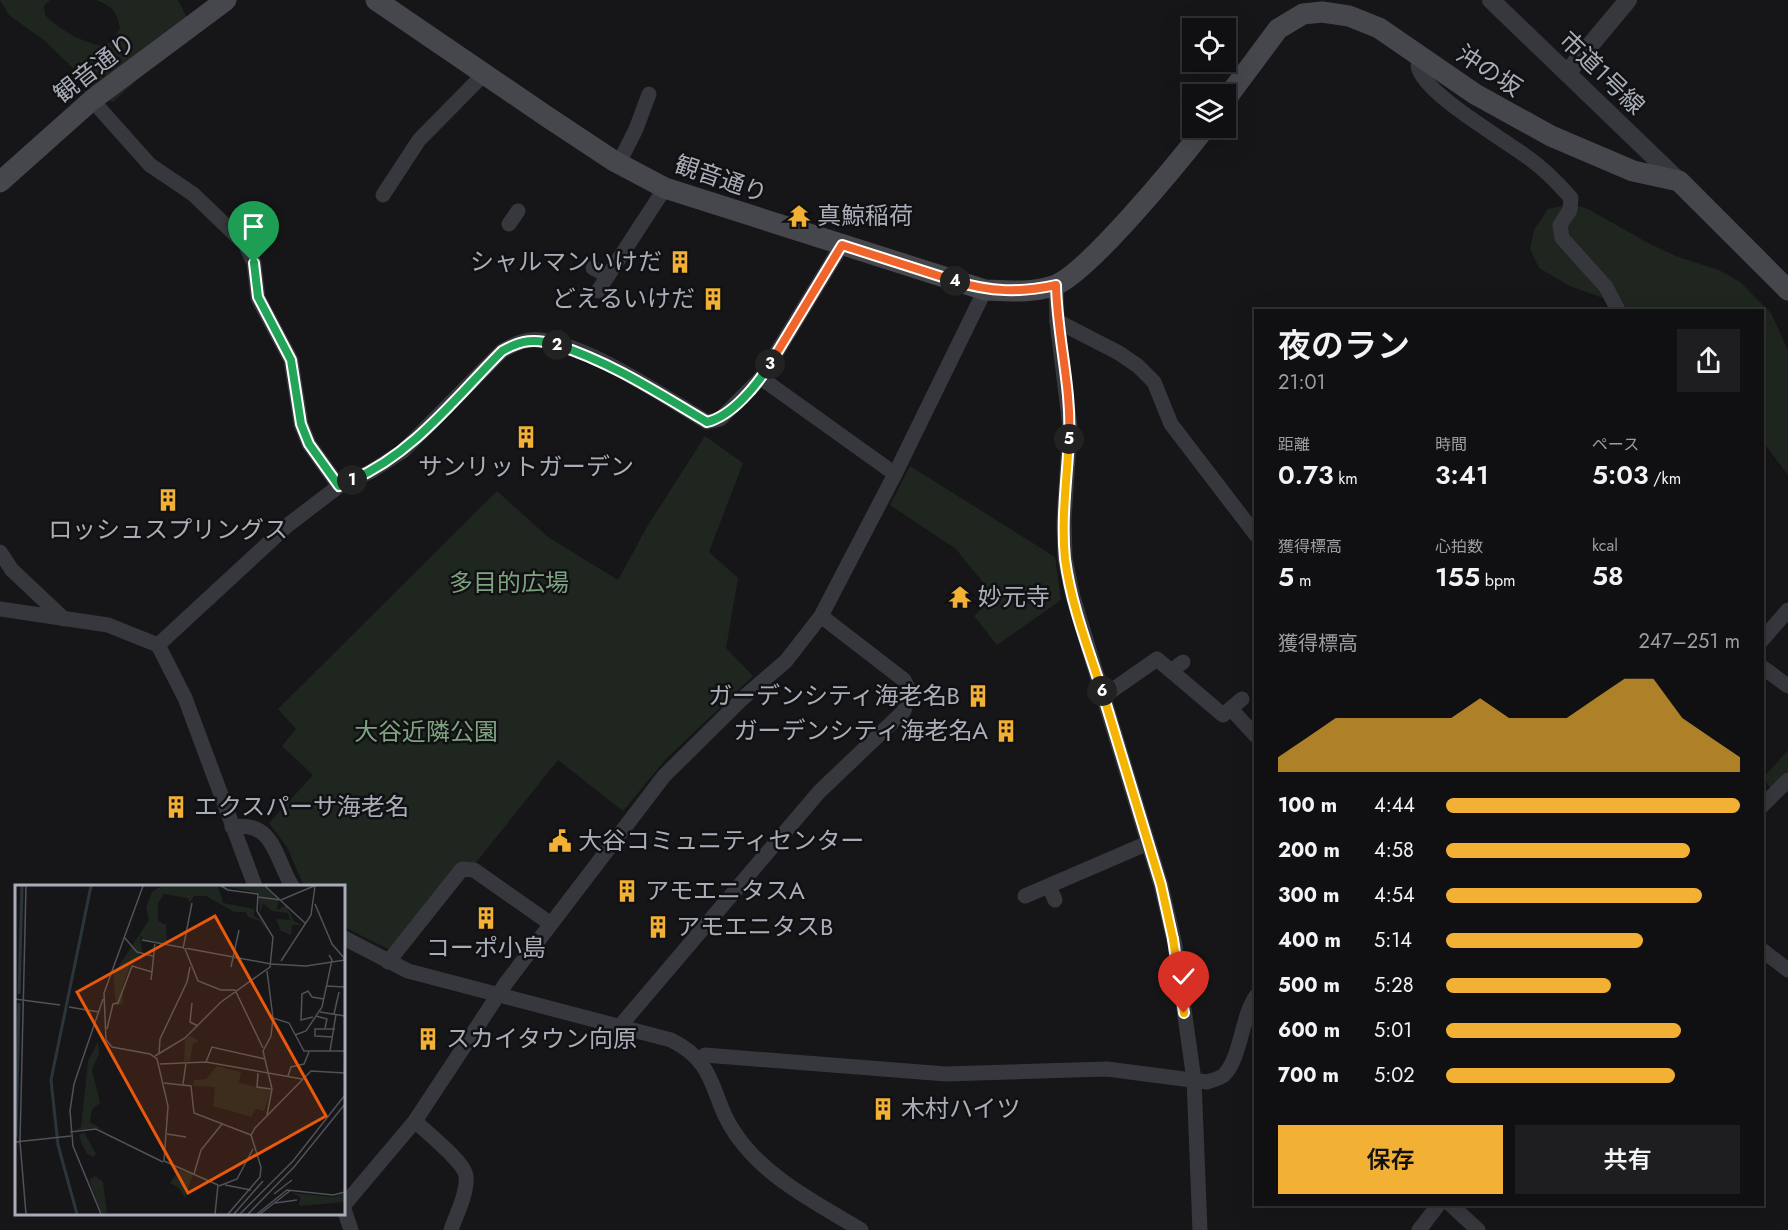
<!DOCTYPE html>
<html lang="ja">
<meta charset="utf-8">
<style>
:root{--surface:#101012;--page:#1e1e20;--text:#f1f3f6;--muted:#9c9d9f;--line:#303032;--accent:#f2b134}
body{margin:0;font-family:Jost,"Noto Sans JP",sans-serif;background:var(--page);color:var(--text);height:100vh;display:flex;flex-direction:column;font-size:22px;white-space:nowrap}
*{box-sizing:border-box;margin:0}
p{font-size:20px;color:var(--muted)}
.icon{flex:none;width:33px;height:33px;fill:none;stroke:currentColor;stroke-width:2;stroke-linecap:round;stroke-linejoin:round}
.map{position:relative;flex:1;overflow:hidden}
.side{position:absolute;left:1254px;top:309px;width:510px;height:897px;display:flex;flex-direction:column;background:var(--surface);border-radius:0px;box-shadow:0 6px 24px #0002,0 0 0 2px var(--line)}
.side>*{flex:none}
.buttons{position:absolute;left:1182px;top:18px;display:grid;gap:12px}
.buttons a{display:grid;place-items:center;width:54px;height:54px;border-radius:0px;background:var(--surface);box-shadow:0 6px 24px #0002,0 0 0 2px var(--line);font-size:30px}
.pin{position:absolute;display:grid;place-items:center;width:51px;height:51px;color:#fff;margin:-62px -26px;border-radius:50% 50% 50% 0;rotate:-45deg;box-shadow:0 0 6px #0007}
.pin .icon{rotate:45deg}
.km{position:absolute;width:30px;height:30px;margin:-15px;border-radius:50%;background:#222;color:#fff;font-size:16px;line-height:30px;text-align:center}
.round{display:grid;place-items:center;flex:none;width:63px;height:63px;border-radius:0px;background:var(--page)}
.summary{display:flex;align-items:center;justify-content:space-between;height:102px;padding:0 24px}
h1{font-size:33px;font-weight:600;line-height:45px}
.figures{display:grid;grid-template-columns:repeat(3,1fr);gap:9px;height:102px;padding:6px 24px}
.figures div{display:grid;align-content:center}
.figures b{font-size:26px;font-weight:600}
.figures small{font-size:16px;font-weight:400}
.figures p{font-size:16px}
.chart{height:168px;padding:12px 24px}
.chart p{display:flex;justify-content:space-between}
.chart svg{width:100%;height:108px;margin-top:6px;fill:var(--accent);opacity:.7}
.action{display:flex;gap:12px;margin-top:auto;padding:12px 24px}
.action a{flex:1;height:69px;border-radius:0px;background:var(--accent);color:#111;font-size:24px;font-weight:600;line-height:69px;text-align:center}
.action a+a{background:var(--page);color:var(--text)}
ul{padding:0 24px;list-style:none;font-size:20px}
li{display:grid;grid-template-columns:96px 72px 1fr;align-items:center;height:45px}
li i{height:15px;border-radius:8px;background:var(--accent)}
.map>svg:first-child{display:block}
</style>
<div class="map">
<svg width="1788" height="1230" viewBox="0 0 1788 1230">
<rect width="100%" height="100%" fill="#161618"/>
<!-- green -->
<g fill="#1e261f">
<path d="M0 0H50L44 6 45 15C59 30 82 42 102 46L114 40 120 28C117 12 112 6 96 0H178L188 20 180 40 113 102 93 92 77 72 45 41 9 15Z"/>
<path d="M1570 204 1586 208 1648 243 1678 257 1719 270 1740 282 1771 313 1788 350V475L1763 442 1762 310H1635L1570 286 1539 268 1530 249 1534 230 1548 209Z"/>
<path d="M705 436 743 463 709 552 738 578 726 648 753 676 666 759 623 811 558 760 474 865 390 950 346 928 344 926V886H304L287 847 269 823 313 775 282 746 296 729 278 709 497 491 548 537 618 580 647 527Z"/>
<path d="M910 466 1055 557 1061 600 997 645 974 616 994 596 956 549 890 505Z"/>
<path d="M1788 750V793L1769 787 1764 777Z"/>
</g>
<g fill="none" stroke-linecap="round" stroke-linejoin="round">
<!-- minor -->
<g stroke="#37383d" stroke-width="15">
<path d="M1423 58 1418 66C1422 92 1500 137 1523 154 1541 166 1557 182 1571 198L1570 210 1560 225 1562 238 1606 287 1618 310"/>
<path d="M92 100 150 165 193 194 245 244 254 263 258 298 291 360 301 424 309 444 339 486"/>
<path d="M619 163 636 129 649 94"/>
<path d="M383 195 419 140 484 74"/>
<path d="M509 224 518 211"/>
<path d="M593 268 608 276"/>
<path d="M1056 286 1057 321 1070 427 1064 520 1065 558 1073 597 1161 885 1175 945 1194 1080 1200 1230"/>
<path d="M598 291 665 188"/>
<path d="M1057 321 1119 353 1138 366 1154 382 1171 424 1256 535"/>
<path d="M761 378 895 474"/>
<path d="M0 552 12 570 64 619"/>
<path d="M0 609 108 625 158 645 185 698 255 886"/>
<path d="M1762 640 1788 610"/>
<path d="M158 645 288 525 339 486 370 472 403 451 502 351C514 344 526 338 541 340 591 346 663 396 707 422L720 419 761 378 842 245"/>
<path d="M1762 667 1788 686"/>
<path d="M1171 671 1183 662"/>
<path d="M1104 696 1157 659 1223 715 1242 699"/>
<path d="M1231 709 1256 736"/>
<path d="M1762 806 1788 780"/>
<path d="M232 827C274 820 275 858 292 886"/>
<path d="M1049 886 1055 900"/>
<path d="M1025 896 1148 843"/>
<path d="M344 938 408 971 671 1040C720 1064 709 1098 737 1136 767 1179 817 1203 861 1230"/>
<path d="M1762 950 1788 970"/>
<path d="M388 962 462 869 474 870 551 924"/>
<path d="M620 1026 819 792 904 711 909 690 904 680 821 616"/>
<path d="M705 1055 946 1074 1107 1069 1207 1082C1212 1080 1219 1079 1224 1075 1241 1058 1241 1018 1256 996"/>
<path d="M415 1121C426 1132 464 1161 466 1176 468 1192 456 1215 451 1230"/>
<path d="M1450 1204 1478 1230"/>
<path d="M344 1205 415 1121 506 983 664 776 743 698 786 661 821 616 895 474 985 290"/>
<path d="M344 1209 351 1230"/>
<path d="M1419 1230 1439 1204"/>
</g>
<!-- tertiary -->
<g stroke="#37383d" stroke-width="18">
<path d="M1491 0 1679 181"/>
<path d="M1567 73 1628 0"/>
</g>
<!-- secondary -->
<g stroke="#45474d" stroke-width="21">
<path d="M376 0 546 116 614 161 665 188 985 290C1008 291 1031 293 1053 286 1086 276 1181 159 1205 128"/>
<path d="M1226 99 1278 29 1303 14 1322 12 1349 16 1379 28 1475 94 1551 136 1633 171 1679 181 1788 290"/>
<path d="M0 182 92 100 226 0"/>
</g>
</g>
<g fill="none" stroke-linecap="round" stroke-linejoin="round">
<!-- split-1 casing -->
<g stroke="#fff" stroke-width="12">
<path id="split-1" d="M254 263 258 297 291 360 301 424 309 444 339 486 352 480"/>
</g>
<!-- split-2 casing -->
<g stroke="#fff" stroke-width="12">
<path id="split-2" d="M352 480C413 454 456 397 502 351 521 340 535 338 557 345"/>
</g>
<!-- split-3 casing -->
<g stroke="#fff" stroke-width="12">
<path id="split-3" d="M557 345C611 362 658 393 707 422 732 416 757 385 770 364"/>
</g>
<!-- split-4 casing -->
<g stroke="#fff" stroke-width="12">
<path id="split-4" d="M770 364 842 245 955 281"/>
</g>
<!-- split-5 casing -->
<g stroke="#fff" stroke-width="12">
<path id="split-5" d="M955 281C990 292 1020 293 1056 285 1057 337 1072 388 1069 439"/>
</g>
<!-- split-6 casing -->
<g stroke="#fff" stroke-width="12">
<path id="split-6" d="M1069 439C1067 479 1061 519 1065 559 1071 604 1088 648 1102 691"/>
</g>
<!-- split-7 casing -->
<g stroke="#fff" stroke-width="12">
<path id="split-7" d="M1102 691 1161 885 1173 939"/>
</g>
<!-- split-8 casing -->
<g stroke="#fff" stroke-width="12">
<path id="split-8" d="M1173 939 1184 1013"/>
</g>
<!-- split-1 -->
<use href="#split-1" stroke="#22a559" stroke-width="8"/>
<!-- split-2 -->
<use href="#split-2" stroke="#22a559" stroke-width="8"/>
<!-- split-3 -->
<use href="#split-3" stroke="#22a559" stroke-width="8"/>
<!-- split-4 -->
<use href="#split-4" stroke="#f0652b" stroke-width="8"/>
<!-- split-5 -->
<use href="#split-5" stroke="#f0652b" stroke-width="8"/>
<!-- split-6 -->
<use href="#split-6" stroke="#f5b400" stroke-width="8"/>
<!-- split-7 -->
<use href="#split-7" stroke="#f5b400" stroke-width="8"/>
<!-- split-8 -->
<use href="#split-8" stroke="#f5b400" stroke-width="8"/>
</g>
<!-- icons -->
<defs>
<g id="temple-bare" transform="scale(1.8)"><path d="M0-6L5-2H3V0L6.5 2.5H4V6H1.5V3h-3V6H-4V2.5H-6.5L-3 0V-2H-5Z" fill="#f2b134" stroke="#111113" stroke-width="2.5" paint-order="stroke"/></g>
<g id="building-bare" transform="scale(1.8)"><path d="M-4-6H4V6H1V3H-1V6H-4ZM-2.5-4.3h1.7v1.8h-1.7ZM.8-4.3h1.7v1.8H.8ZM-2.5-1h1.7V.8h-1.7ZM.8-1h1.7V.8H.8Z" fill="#f2b134" stroke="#111113" stroke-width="2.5" paint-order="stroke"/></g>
<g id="civic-bare" transform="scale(1.8)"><path d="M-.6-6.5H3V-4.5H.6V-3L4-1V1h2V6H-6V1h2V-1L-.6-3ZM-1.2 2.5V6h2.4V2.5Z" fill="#f2b134" stroke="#111113" stroke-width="2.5" paint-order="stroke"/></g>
</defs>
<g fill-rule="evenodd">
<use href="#temple-bare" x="799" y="216"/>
<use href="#building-bare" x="680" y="262"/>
<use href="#building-bare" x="713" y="299"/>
<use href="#building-bare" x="526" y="437"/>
<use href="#building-bare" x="168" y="500"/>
<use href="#temple-bare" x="960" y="597"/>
<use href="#building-bare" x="978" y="696"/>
<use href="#building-bare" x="1006" y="731"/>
<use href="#building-bare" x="176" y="807"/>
<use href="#civic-bare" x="560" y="841"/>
<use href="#building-bare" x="627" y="891"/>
<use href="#building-bare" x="486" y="918"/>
<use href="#building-bare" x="658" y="927"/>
<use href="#building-bare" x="428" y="1039"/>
<use href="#building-bare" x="883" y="1109"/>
</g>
<g text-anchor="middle" stroke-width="5" stroke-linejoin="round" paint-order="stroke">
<!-- street labels -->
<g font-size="24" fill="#a8adb8" stroke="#111113">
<text transform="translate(95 68) rotate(-38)" y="8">観音通り</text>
<text transform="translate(1489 71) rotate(33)" y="8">沖の坂</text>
<text transform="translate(1602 73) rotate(44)" y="8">市道1号線</text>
<text transform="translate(721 179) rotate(19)" y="8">観音通り</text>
</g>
<!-- poi labels -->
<g font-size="24" fill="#a8adb8" stroke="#111113" text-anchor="start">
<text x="817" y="224">真鯨稲荷</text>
<text x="662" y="270" text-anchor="end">シャルマンいけだ</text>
<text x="695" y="307" text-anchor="end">どえるいけだ</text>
<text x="526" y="475" text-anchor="middle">サンリットガーデン</text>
<text x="168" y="538" text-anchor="middle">ロッシュスプリングス</text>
<text x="978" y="605">妙元寺</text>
<text x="960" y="704" text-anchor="end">ガーデンシティ海老名B</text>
<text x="988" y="739" text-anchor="end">ガーデンシティ海老名A</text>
<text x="194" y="815">エクスパーサ海老名</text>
<text x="578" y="849">大谷コミュニティセンター</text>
<text x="645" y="899">アモエニタスA</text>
<text x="676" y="935">アモエニタスB</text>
<text x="486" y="956" text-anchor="middle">コーポ小島</text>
<text x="446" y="1047">スカイタウン向原</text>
<text x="901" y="1117">木村ハイツ</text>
</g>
<!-- park labels -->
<g font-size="24" fill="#7fa381" stroke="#111113">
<text x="509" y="591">多目的広場</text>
<text x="426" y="740">大谷近隣公園</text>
</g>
</g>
<!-- overview -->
<g transform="translate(15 885)">
<rect width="330" height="330" fill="#161618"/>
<path d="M146 1H203L208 18 239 24V31L246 35 256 53 245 36 233 32 231 27H219L191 11H179L175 18 172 13 149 9 143 18V36L151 40 152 60 128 55 125 49 127 67 115 80 107 103 108 118 101 121 98 90 134 35 131 22 137 7ZM210 1H249L264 13 262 25 271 20 279 36 287 40H277L276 50 266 46 261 34 275 35 273 28 257 26 248 18 245 29 244 8ZM175 151 184 156 178 159 175 176 169 177 170 155ZM83 157 84 169 77 185 85 218 77 224 75 237 97 250 84 243 61 245 66 242 73 176ZM202 181 226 187 224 198 256 205 249 226 241 224 236 232 198 221 200 202 178 201 179 195 191 194ZM69 247 81 269 79 272 72 269 67 259 64 250ZM164 285 178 289 170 313 164 303 155 298ZM80 291 88 297 92 329H87L74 295ZM278 308 319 312 330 308V317L284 321 285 312Z" fill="#1e261f"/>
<path fill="none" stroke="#2c353c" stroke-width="3" d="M4 109 7 1M1 252 4 118M62 329 43 260 36 195 76 1"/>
<path fill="none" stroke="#505258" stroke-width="1.5" d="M128 1 89 108 91 155 97 162 135 169 142 174 153 221 149 276 203 300 200 329M250 1 290 38M243 12 266 15 299 1M300 19 317 59 330 74M109 52 122 67 138 71M127 55 256 79 291 81 330 75M168 64 177 18M170 64 183 96 206 105H220L248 163M266 76 296 30 300 1M216 82 224 45M137 87 140 57M311 101 330 102M0 114 45 120M177 118 175 137 183 141M54 122 84 127M305 127 330 131M319 129 324 107M301 131 312 134 310 143M298 132 286 135 287 109 293 106 297 112 309 114M258 133 274 138 289 166H330M92 144 98 119 103 118 117 81 137 87 136 95M280 150 291 146 307 122 317 75 314 70M318 152 300 151V144H320M315 166 321 129M144 169 145 154 172 97 175 82M140 171 170 153 206 117 255 82 258 52 242 26 243 9 213 5 206 1M191 177 197 162 250 174M145 179 191 177 287 194M243 188 242 202 256 204M273 191 276 182 289 179 294 167M149 198 176 201 179 228 236 250M168 199 171 178M252 230 257 204 248 166 256 151 258 133 252 86M55 247 81 244 148 277M152 249 171 252M0 257 56 251M179 289 186 265 207 239M210 300 236 305M204 301 222 294 238 264M259 309 277 295M260 318 282 315M11 329 5 257 11 1M86 329 58 261 55 226 59 199 88 114M213 329 245 292 246 282 236 250 240 243 296 186 330 188M219 329 248 296M225 329 278 276 330 210M233 329 279 282 330 219M242 329 272 305 318 310 330 307M245 329 276 305"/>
<path fill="#e8590c" fill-opacity="0.15" stroke="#e8590c" stroke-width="3" d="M200 31 311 231 173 308 62 107Z"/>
<rect width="330" height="330" fill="none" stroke="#a8adb8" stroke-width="3"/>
</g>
</svg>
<div class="buttons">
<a><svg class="icon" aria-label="locate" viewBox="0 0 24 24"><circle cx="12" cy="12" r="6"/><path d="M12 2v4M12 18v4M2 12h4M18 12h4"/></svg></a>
<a><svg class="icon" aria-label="layers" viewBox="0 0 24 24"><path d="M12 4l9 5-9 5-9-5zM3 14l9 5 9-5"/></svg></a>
</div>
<div class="pin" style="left:254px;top:263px;background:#1e9e55"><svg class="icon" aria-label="arrive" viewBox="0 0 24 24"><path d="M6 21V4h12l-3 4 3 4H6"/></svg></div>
<div class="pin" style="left:1184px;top:1013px;background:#d93025"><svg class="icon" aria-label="check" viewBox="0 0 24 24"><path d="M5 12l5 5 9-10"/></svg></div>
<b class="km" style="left:352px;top:480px">1</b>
<b class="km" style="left:557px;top:345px">2</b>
<b class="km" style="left:770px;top:364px">3</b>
<b class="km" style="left:955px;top:281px">4</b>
<b class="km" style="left:1069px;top:439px">5</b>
<b class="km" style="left:1102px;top:691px">6</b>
<section class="side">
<div class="summary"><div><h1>夜のラン</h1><p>21:01</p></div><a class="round"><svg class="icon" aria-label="share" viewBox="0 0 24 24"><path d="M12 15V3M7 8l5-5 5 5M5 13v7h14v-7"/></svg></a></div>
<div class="figures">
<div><p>距離</p><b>0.73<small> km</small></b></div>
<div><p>時間</p><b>3:41</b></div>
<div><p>ペース</p><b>5:03<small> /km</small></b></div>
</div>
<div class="figures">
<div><p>獲得標高</p><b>5<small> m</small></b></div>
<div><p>心拍数</p><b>155<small> bpm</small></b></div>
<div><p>kcal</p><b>58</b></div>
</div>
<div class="chart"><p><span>獲得標高</span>247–251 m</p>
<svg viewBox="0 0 160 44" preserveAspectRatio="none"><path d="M0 44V38L10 30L20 22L30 22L40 22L50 22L60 22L70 14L80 22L90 22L100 22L110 14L120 6L130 6L140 22L150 30L160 38V44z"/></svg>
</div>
<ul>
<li><b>100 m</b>4:44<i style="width:100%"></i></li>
<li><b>200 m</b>4:58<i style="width:83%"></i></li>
<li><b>300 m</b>4:54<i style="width:87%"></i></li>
<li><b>400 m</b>5:14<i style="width:67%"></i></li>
<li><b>500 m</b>5:28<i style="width:56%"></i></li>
<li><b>600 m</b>5:01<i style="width:80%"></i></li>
<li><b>700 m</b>5:02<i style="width:78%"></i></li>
</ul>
<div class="action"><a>保存</a><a>共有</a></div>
</section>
</div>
